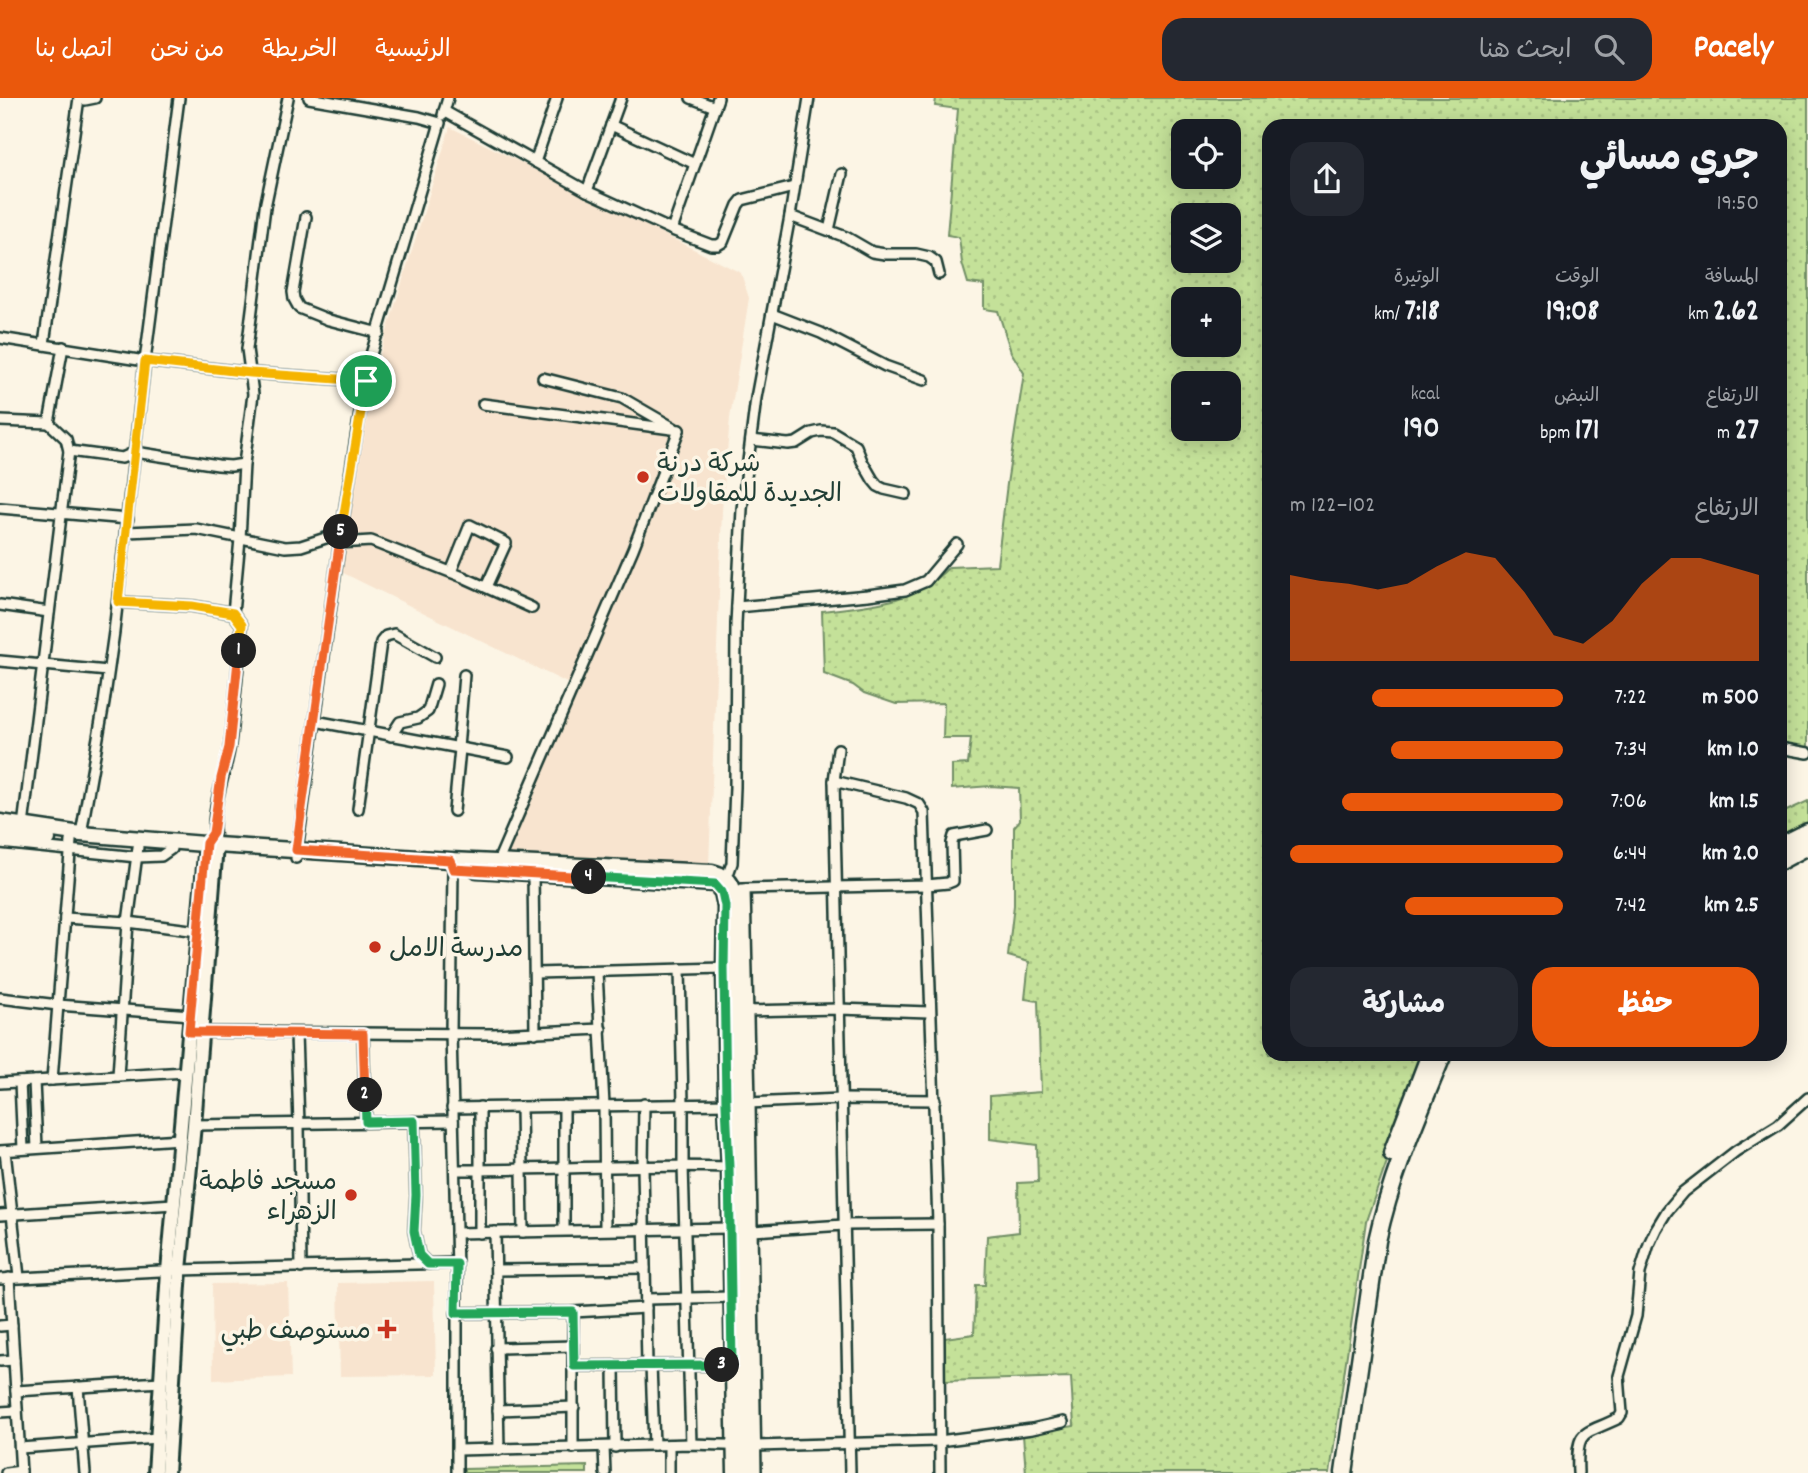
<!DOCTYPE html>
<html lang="ar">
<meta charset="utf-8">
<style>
:root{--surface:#171b24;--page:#242831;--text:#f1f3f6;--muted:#9ea1a6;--accent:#ea580c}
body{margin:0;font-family:Dekko,"Playpen Sans Arabic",sans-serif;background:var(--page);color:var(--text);direction:rtl;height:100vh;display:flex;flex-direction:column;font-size:26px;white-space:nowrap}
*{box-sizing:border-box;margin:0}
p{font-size:23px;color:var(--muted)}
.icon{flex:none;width:38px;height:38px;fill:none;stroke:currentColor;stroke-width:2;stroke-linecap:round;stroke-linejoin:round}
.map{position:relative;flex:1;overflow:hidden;direction:ltr}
.drawer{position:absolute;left:1262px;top:21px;width:525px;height:942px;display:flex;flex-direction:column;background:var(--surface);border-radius:21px;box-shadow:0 4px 18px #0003;direction:rtl}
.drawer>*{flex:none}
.tools{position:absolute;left:1171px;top:21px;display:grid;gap:14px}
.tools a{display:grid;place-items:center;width:70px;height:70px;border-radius:14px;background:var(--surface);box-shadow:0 4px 18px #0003;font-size:35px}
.pin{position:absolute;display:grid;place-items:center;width:60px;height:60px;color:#fff;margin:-30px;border:4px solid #fff;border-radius:50%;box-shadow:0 2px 7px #0007}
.km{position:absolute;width:35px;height:35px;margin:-18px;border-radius:50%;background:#222;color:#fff;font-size:19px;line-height:35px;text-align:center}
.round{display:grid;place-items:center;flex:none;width:74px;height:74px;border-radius:21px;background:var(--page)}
.overview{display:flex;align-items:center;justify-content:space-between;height:119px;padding:0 28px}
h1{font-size:38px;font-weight:700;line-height:52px}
.figures{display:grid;grid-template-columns:repeat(3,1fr);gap:10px;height:119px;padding:7px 28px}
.figures div{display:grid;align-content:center}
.figures b{font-size:30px;font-weight:700}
.figures small{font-size:19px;font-weight:400}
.figures p{font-size:19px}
.chart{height:196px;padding:14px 28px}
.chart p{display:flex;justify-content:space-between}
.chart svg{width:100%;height:126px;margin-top:7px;fill:var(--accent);opacity:.7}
.cta{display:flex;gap:14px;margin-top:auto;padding:14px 28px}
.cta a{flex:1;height:80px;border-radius:21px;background:var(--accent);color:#fff;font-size:28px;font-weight:700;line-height:80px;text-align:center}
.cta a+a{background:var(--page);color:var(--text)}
ul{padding:0 28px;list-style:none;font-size:23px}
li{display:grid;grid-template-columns:112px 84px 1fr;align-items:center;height:52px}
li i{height:18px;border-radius:9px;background:var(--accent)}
header{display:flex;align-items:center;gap:42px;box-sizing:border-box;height:98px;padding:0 35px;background:var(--accent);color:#fff}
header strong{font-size:33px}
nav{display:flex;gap:38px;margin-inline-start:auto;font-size:24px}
.search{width:490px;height:63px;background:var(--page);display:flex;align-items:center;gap:18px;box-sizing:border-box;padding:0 24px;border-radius:21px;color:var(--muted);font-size:26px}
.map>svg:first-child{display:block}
</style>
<header>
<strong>Pacely</strong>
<div class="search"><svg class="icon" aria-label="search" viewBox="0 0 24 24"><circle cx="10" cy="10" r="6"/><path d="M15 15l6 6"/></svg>ابحث هنا</div>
<nav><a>الرئيسية</a><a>الخريطة</a><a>من نحن</a><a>اتصل بنا</a></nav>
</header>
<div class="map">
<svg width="1808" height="1375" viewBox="0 0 1808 1375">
<defs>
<pattern id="green-dots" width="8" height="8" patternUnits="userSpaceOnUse" patternTransform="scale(1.75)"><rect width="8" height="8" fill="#c4e199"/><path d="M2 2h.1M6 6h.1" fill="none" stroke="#a8c284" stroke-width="1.8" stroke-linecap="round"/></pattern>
</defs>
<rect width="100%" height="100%" fill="#fcf5e5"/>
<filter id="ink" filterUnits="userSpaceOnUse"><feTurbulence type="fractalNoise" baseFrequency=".0143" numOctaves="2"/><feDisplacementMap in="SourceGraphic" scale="14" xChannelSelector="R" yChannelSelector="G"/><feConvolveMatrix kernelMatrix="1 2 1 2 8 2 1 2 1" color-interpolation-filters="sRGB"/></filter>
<g filter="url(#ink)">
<!-- built -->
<g fill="#f8e4cf">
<path d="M450 29 741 175 749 200 730 320 722 413 709 768 496 762 573 588 337 472 356 381 368 302 376 269Z"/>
<path d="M434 1183 436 1277 340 1278 338 1185Z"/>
<path d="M288 1185 291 1279 213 1282 212 1186Z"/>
</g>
<!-- green -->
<g fill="url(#green-dots)" stroke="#728f66" stroke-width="2" fill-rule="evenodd">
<path d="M936 0H1808V651L1780 647V28H1269V956H1425L1366 1123 1330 1375H1026L1023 1337 1074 1328 1071 1279 945 1283 944 1240 974 1236 976 1187H985L987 1138 1019 1134 1018 1085 1038 1084 1037 1047 990 1041V998L1041 994 1038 903 1025 901 1029 864 1008 858 1014 807V729L1020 722 1019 690 991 688 952 691V667L968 666 971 640H943L944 605 896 606 864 595 853 587 824 576 822 513C870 507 913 506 949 469L997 467 1007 386 1024 275 1011 254 998 213 984 211V187L968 185 962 165 959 139 947 137 958 11 935 8ZM1183 33H1228V79H1183ZM1183 117H1228V163H1183ZM1183 201H1228V247H1183ZM1183 285H1228V331H1183Z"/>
<path d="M1808 703V726L1780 740V716Z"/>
<path d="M587 1368V1375H464V1371Z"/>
</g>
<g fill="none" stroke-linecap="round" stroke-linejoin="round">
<!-- minor casing -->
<g stroke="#1f3d34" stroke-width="14">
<g id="minor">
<path d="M79 0 85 2 95 0"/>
<path d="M691 0 715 9"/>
<path d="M444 13 587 93 672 132 711 147H718L723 144 738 107 742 102 794 89"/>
<path d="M443 17 448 0"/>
<path d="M611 27 695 66"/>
<path d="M535 64 557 0"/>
<path d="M587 93 621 0"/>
<path d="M790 118 846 139 872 154 885 156H916L929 159 936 164 939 176"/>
<path d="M306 119 293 194 294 201 299 210 329 222 379 235"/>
<path d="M672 132 718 0"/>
<path d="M829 132 842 76"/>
<path d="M772 216 821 235 885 268 924 282"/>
<path d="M0 240 145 263 251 275 366 283"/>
<path d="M44 246 79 0"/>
<path d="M543 280 622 300 674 330"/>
<path d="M483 306 679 332"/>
<path d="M0 323 49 325"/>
<path d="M751 342 788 346 796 345 812 335 821 333 833 334 856 348 862 363 873 382 878 388 884 391 906 396"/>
<path d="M69 353 122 360 135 354 218 367 231 368 244 366"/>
<path d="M0 410 128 421"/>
<path d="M127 434 196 431 285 449 301 448 341 435"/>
<path d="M339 445 371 443 463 479 532 510"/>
<path d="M451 474 470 427 506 445 486 489"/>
<path d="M118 504 192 508 233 515"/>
<path d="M0 507 49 514"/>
<path d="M737 509 868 497 905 492 926 483 957 446"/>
<path d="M0 563 108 573"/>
<path d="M315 623 508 659"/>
<path d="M391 638 400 624 418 620 428 613 436 586"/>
<path d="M458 650 464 577"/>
<path d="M1780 650 1808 655"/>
<path d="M838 651 834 683 850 1375"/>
<path d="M834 683 906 700 919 706 924 714 938 1126 940 1375"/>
<path d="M358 711 381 544 386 538 394 536 435 559"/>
<path d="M454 713 460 651"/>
<path d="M23 728 69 353 66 341 49 325 63 249"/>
<path d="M81 736 104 605 114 534 145 263 179 0"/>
<path d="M0 745 137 759 161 758 171 751"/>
<path d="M216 747C208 715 226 677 230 646 235 606 238 566 242 527L233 515 240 441 244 366 253 296 247 251 265 109 288 0"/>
<path d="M296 760 341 435 367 270 440 25 419 19 309 0"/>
<path d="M450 762 453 771 451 935 457 1172V1375"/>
<path d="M496 768 633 451 679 332"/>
<path d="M533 775 535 935"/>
<path d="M726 782 732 765 735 689 736 526 742 411 756 300 790 118 809 0"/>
<path d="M742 791 927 787 948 785 953 783 952 745 954 738 987 732"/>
<path d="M745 791 750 1005 756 1375"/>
<path d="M65 820 128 824 198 833"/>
<path d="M680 871 683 1005V1068L691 1346"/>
<path d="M597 874 604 1007 605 1131"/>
<path d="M535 875 724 870"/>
<path d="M0 900 58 907 191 917"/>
<path d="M742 913 839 911 929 914"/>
<path d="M197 934 494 936 601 931"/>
<path d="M296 936 299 1026 301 1170"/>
<path d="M363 936 366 1024"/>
<path d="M118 978 128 824 138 749"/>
<path d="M52 982 71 743"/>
<path d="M34 983 37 1050"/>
<path d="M20 984 23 1051"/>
<path d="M0 985 186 974"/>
<path d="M747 1005 841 1001 935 1002"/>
<path d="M644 1006 643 1069 647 1267"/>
<path d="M564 1008V1132"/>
<path d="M521 1009 523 1134"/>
<path d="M452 1010 730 1006"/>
<path d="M414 1023 416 1098 414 1133 419 1157 428 1166"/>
<path d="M194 1027 453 1023"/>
<path d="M0 1053 180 1041"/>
<path d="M5 1053 19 1179"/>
<path d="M455 1072C546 1072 638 1066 729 1069"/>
<path d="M0 1117 174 1106"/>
<path d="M752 1133 844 1127 938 1126"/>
<path d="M495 1134 499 1352"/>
<path d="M456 1135 729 1130"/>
<path d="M480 1135V1009"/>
<path d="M496 1172 645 1170"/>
<path d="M9 1180 21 1375"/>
<path d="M0 1181 180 1172 456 1165"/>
<path d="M646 1201 731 1199"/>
<path d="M573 1214V1350"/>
<path d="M456 1215 573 1214 646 1210"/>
<path d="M0 1228 12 1227"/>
<path d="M496 1250 574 1248"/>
<path d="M0 1263 14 1262"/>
<path d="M651 1267 654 1347"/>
<path d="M574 1268 732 1267"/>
<path d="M614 1268 615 1349"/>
<path d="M78 1289 85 1375"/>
<path d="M16 1293 161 1284"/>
<path d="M498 1312 574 1309"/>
<path d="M0 1314 17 1313"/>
<path d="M604 1349 605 1375"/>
<path d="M20 1350 158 1340"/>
<path d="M457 1352 691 1346 756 1348 939 1343 1032 1331 1063 1324"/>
<path d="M6 1375 21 1373"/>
<path d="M669 1375V1347"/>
<path d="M1578 1375C1576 1329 1583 1338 1619 1320L1622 1315 1619 1278 1636 1218 1640 1175 1649 1146 1656 1131 1667 1113 1683 1094 1736 1053 1778 1027 1808 1000"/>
</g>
</g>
<!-- secondary casing -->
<g stroke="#1f3d34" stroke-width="18">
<g id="secondary">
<path d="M155 1375 168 1173 206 745"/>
<path d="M167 1375 180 1172 194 1027 216 747"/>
</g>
</g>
<!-- primary casing -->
<g stroke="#1f3d34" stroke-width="19">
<g id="primary">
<path d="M0 724 81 736 216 747 450 762 712 774C733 779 734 790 736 810L746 1375"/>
<path d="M0 736 48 741"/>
<path d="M477 772 715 786 722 794 725 808 724 870 726 1006 729 1069 735 1375"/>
</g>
</g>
<!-- trunk casing -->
<g stroke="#1f3d34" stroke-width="21">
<g id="trunk">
<path d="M1780 748 1808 734"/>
<path d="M1780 763 1808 748"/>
<path d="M1392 1055 1430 956"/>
<path d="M1344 1375 1377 1143C1391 1078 1418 1017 1443 956"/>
</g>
</g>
<!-- minor -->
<use href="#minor" stroke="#fcf5e5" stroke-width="9"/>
<!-- secondary -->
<use href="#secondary" stroke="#fcf5e5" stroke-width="12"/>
<!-- primary -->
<use href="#primary" stroke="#fcf5e5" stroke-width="14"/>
<!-- trunk -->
<use href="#trunk" stroke="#fcf5e5" stroke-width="16"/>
</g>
</g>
<g fill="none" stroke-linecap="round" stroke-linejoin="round" filter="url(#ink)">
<!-- split-1 casing -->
<g stroke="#fff" stroke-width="14">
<path id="split-1" d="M239 553 242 527 233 515 192 508 118 504 145 263 251 275 366 283"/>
</g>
<!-- split-2 casing -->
<g stroke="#fff" stroke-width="14">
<path id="split-2" d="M239 553 229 649 221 680 213 735 206 745 189 934 363 936 365 997"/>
</g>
<!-- split-3 casing -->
<g stroke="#fff" stroke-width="14">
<path id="split-3" d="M365 997 366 1024 414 1023 416 1097 414 1133 419 1157 428 1166H457L456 1215 573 1214 574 1268 722 1267"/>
</g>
<!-- split-4 casing -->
<g stroke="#fff" stroke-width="14">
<path id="split-4" d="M589 779 715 786 722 794 725 808 724 870 726 1006 729 1069 732 1267H722"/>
</g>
<!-- split-5 casing -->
<g stroke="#fff" stroke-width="14">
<path id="split-5" d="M341 434 296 752 450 762 453 771 589 779"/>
</g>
<!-- split-6 casing -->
<g stroke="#fff" stroke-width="14">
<path id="split-6" d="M341 434 366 283"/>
</g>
<!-- split-1 -->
<use href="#split-1" stroke="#f5b400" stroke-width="9"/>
<!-- split-2 -->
<use href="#split-2" stroke="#f0652b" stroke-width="9"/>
<!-- split-3 -->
<use href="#split-3" stroke="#22a559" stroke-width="9"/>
<!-- split-4 -->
<use href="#split-4" stroke="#22a559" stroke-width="9"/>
<!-- split-5 -->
<use href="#split-5" stroke="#f0652b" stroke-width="9"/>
<!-- split-6 -->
<use href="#split-6" stroke="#f5b400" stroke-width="9"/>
</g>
<!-- markers -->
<g fill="#c8321e" stroke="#fcf5e5" stroke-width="2.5">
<circle cx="643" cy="379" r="7"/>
<circle cx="375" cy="849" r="7"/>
<circle cx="351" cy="1097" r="7"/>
<path d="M383.5 1220.5h7v7h7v7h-7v7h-7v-7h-7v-7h7z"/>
</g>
<g text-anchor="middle" stroke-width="7" stroke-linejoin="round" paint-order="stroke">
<!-- poi labels -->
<g font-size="26" fill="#1f3d34" stroke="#fcf5e5" text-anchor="start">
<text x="657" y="373">شركة درنة<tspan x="657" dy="30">الجديدة للمقاولات</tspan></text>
<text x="389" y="858">مدرسة الامل</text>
<text x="337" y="1091" text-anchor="end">مسجد فاطمة<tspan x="337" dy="30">الزهراء</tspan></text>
<text x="371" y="1240" text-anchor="end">مستوصف طبي</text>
</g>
</g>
</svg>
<div class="tools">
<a><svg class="icon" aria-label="locate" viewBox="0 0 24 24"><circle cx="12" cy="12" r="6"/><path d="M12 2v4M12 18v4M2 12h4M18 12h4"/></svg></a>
<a><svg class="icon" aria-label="layers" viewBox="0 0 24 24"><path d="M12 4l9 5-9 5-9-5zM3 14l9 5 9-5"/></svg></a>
<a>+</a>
<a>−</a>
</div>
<div class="pin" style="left:366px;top:283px;background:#1e9e55"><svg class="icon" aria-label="arrive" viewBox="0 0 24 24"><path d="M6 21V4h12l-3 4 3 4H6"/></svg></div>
<b class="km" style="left:239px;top:553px">1</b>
<b class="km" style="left:365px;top:997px">2</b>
<b class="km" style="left:722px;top:1267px">3</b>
<b class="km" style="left:589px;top:779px">4</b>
<b class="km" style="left:341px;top:434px">5</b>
<section class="drawer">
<div class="overview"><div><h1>جري مسائي</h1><p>19:50</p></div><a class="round"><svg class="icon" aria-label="share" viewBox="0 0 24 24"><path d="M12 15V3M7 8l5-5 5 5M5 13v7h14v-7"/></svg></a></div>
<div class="figures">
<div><p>المسافة</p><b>2.62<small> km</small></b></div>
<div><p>الوقت</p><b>19:08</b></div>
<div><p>الوتيرة</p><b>7:18<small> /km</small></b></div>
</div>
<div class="figures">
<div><p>الارتفاع</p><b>27<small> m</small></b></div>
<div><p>النبض</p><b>171<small> bpm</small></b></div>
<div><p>kcal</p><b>190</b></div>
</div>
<div class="chart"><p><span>الارتفاع</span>102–122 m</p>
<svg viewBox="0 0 160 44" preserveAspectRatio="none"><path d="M0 44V14L10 16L20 17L30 19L40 17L50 11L60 6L70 8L80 20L90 35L100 38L110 30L120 17L130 8L140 8L150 11L160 14V44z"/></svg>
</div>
<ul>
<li><b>500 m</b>7:22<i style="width:70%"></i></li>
<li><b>1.0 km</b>7:34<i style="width:63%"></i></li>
<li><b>1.5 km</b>7:06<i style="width:81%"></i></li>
<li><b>2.0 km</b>6:44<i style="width:100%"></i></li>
<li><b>2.5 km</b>7:42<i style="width:58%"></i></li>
</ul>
<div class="cta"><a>حفظ</a><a>مشاركة</a></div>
</section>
</div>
